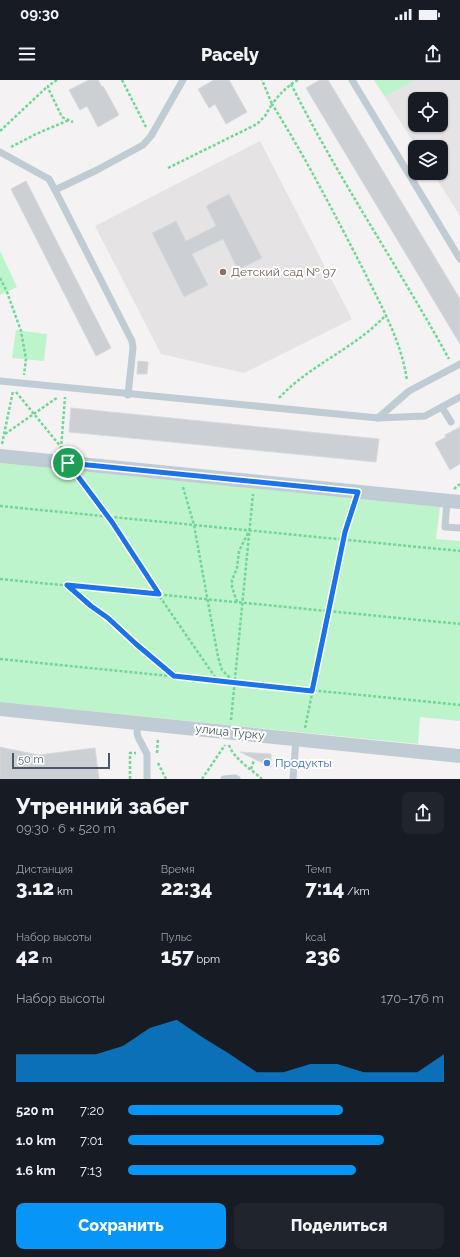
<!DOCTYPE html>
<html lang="ru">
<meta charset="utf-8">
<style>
:root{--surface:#171b24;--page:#20242c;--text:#f1f3f6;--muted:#9ea1a6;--accent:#0895f8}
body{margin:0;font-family:Raleway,sans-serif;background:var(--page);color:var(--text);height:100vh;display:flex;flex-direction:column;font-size:15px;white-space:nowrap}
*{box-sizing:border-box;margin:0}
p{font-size:13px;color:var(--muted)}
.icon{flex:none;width:22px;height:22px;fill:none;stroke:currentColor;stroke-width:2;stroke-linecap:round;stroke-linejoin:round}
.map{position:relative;height:699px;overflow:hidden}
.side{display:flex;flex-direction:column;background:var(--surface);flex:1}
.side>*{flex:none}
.buttons{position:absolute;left:408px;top:12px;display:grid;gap:8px}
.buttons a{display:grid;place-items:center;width:40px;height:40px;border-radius:8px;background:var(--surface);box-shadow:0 1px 3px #0004;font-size:20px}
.scale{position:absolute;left:12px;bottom:10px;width:98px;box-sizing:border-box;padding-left:4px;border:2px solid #475962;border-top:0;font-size:11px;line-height:14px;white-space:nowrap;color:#475962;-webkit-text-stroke:3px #fff;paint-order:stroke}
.pin{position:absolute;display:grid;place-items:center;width:34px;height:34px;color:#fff;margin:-17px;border:2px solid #fff;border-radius:50%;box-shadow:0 1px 4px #0007}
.round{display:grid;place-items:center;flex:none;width:42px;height:42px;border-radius:8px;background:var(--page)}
.summary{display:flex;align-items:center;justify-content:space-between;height:68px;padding:0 16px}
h1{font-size:22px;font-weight:800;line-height:30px}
.metrics{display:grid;grid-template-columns:repeat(3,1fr);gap:6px;height:68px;padding:4px 16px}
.metrics div{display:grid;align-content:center}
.metrics b{font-size:20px;font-weight:800}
.metrics small{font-size:11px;font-weight:400}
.metrics p{font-size:11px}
.chart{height:112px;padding:8px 16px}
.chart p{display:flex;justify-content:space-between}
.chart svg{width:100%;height:72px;margin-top:4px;fill:var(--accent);opacity:.7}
.cta{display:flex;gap:8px;margin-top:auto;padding:8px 16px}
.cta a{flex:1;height:46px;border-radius:8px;background:var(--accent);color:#fff;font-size:16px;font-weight:800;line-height:46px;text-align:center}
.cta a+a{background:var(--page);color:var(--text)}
ul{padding:0 16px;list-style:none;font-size:13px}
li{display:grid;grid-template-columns:64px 48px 1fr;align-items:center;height:30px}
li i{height:10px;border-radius:5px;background:var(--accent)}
.status{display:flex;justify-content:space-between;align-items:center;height:28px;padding:0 20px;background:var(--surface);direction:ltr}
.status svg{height:11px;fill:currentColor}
header{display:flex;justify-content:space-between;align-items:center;height:52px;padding:0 16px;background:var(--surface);font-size:18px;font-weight:800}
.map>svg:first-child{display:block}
</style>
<div class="status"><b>09:30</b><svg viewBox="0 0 49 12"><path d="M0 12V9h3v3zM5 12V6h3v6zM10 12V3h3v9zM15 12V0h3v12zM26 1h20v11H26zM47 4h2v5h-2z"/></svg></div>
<header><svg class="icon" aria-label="menu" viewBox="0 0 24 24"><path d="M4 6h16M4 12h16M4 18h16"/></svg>Pacely<svg class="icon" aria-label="share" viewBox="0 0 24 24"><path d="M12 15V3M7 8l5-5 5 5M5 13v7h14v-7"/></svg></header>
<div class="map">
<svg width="460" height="699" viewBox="0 0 460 699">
<rect width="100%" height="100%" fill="#f4f2f2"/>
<!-- education -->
<g fill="#e5e3e4" fill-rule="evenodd">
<path d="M415 0H460V136L433 93H441V67H416L385 17ZM415 19H441V45H415Z"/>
<path d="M260 61 352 239 244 293 161 274 95 146Z"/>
</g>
<!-- green -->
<g fill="#bef4cb">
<path d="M374 0H415L385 17Z"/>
<path d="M0 171 17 207 0 215Z"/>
<path d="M16 250 47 254 44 281 12 278Z"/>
<path d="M0 383 440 427 436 459 460 461V641L420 637 418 664 0 622Z"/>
</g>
<!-- building -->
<g fill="#ccd0d5" stroke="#d5d9de">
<path d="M89 0H98L102 7 103 6 119 35 98 47 87 26 80 30 69 10Z"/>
<path d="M214 0H229L247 32 226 44 215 24 209 28 198 9Z"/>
<path d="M320 0H328L460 219V264L306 8Z"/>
<path d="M26 101 111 268 96 276 11 109Z"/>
<path d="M229 114 262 178 238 190 223 159 192 174 208 205 184 217 152 153 176 141 186 161 216 146 206 126Z"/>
<path d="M138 281 148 282 147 294H137Z"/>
<path d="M71 328 379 359 376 382 69 352Z"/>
<path d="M460 347V384L450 390 435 363 446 357 445 355Z"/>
<path d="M0 667 38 675 95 668 99 699H0Z"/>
<path d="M240 672 271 674V687Z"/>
</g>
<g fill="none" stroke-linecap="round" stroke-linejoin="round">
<!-- path -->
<g stroke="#72d696" stroke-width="2.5" stroke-dasharray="3 2" stroke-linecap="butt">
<path d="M57 0 48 6 49 10 62 37 73 42"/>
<path d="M122 0 146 47"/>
<path d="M298 0C287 6 280 14 272 24 306 78 335 135 364 191 381 226 402 262 407 301"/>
<path d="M291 4C338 98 398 186 449 279"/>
<path d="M0 51 48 6"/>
<path d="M11 67 36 54 69 40"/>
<path d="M168 88 257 44 265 36 272 24 262 0"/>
<path d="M0 198 7 212 21 251 26 279 24 295"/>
<path d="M16 312 61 367"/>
<path d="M279 318C305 290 341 274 370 250 376 245 381 240 386 235"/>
<path d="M5 354 58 317"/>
<path d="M2 364 13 311"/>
<path d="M61 369 65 317"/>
<path d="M78 397 112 442 160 517 215 597 216 600"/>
<path d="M183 407 194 445 218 577 222 590 234 602"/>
<path d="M454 409 460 404"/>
<path d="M0 426 460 471"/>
<path d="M0 499 460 544"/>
<path d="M67 506 91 526 108 538 136 564 174 595"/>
<path d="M237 522 232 507V500L237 488 239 471 248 453"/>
<path d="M0 579 460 625"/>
<path d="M231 640 253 414"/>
<path d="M305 648 345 452 355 423"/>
<path d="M229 665C233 678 252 690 262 699"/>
<path d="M157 673 158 658"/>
<path d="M158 683 166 699"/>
<path d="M251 689 254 680"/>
<path d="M130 699V673H136"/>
<path d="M202 699 225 665"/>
</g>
<!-- lane -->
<g stroke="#bfccd3" stroke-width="7">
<path d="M352 0 460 179"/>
<path d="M0 72 49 99 55 110 132 261 133 268 128 315"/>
<path d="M55 110 97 90 143 65 151 56 183 0"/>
<path d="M0 301 378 338 425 336 460 317"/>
<path d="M442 327 451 342"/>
<path d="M378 338 409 311 460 284"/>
<path d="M447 421 445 447 460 448"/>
<path d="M138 643 137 653 138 657 147 674V699"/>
<path d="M224 699 235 698 237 699"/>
<path d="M293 699 296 659"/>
</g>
<!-- street -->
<g stroke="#bfccd3" stroke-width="14">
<path d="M0 376 460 422"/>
<path d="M0 629 460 676"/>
</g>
</g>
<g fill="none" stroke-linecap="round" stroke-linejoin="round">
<!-- route casing -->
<g stroke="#fff" stroke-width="8">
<path id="route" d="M68 383 358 412 345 452 312 611 174 596 136 564 108 538 91 526 67 505 159 514 112 442Z"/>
</g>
<!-- route -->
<use href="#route" stroke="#1a73e8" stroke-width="5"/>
</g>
<!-- markers -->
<circle fill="#8d6e63" stroke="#fff" stroke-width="1.5" cx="223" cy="192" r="4"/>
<circle fill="#3f7fe0" stroke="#fff" stroke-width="1.5" cx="267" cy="683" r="4"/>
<g text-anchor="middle" stroke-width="4" stroke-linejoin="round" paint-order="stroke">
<!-- education labels -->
<g font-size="12" fill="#785e54" stroke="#fff" text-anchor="start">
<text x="231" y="196">Детский сад № 97</text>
</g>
<!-- street labels -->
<g font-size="12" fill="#475962" stroke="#fff">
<text transform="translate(230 652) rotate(6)" y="4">улица Турку</text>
</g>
<!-- shop labels -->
<g font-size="12" fill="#366cbe" stroke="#fff" text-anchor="start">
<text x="275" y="687">Продукты</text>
</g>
</g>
</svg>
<div class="buttons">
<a><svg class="icon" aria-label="locate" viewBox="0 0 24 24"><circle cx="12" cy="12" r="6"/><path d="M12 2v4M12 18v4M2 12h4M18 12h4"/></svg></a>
<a><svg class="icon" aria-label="layers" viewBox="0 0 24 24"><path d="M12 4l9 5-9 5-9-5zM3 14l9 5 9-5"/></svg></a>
</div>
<div class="scale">50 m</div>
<div class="pin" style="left:68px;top:383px;background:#1e9e55"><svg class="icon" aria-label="arrive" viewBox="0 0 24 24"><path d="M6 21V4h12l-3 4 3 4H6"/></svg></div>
</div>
<section class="side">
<div class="summary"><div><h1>Утренний забег</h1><p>09:30 · 6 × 520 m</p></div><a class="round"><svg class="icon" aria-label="share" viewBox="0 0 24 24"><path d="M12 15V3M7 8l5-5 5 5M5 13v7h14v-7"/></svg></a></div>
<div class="metrics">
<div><p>Дистанция</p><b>3.12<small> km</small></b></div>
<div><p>Время</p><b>22:34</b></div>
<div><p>Темп</p><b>7:14<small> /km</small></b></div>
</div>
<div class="metrics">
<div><p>Набор высоты</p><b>42<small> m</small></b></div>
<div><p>Пульс</p><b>157<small> bpm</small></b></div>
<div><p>kcal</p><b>236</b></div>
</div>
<div class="chart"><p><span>Набор высоты</span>170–176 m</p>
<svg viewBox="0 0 160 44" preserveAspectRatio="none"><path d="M0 44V27L10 27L20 27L30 27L40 22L50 11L60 6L70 17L80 27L90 38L100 38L110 33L120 33L130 38L140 38L150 38L160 27V44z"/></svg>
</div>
<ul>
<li><b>520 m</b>7:20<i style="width:68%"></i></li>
<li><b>1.0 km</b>7:01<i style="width:81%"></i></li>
<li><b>1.6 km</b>7:13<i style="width:72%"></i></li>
</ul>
<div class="cta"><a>Сохранить</a><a>Поделиться</a></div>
</section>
